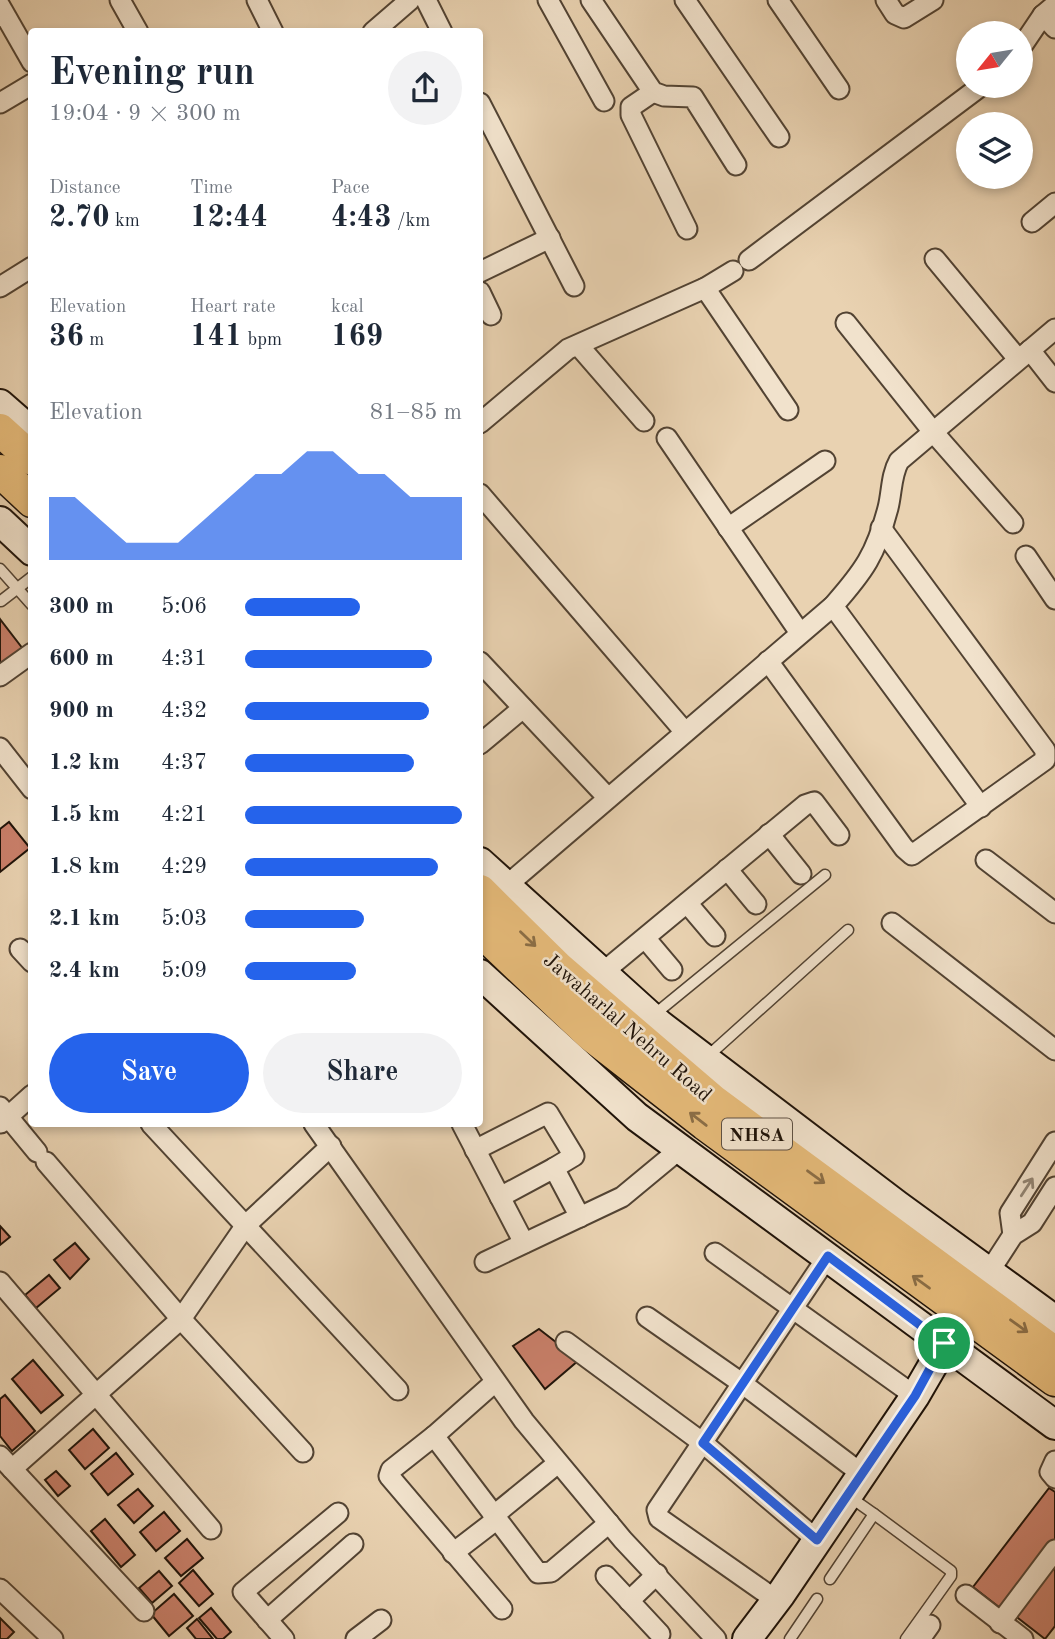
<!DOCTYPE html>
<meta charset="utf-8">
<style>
:root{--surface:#fff;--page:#f2f2f3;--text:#1f2937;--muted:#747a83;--accent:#2563eb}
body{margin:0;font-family:"Old Standard TT",serif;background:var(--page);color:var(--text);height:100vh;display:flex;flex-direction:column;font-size:26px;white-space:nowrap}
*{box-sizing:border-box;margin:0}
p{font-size:23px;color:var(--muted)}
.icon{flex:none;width:38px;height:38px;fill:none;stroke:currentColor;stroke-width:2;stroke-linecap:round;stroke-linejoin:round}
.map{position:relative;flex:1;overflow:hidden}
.panel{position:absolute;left:28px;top:28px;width:455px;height:1099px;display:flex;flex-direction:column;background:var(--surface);border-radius:7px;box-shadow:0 4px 10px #0003}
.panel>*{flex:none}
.needle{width:46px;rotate:240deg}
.controls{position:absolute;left:956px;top:21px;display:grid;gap:14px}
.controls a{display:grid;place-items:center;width:77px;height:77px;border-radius:50%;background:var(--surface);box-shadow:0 4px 10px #0003;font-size:35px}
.pin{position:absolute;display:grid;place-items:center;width:60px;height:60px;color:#fff;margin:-30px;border:4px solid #fff;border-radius:50%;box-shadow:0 2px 7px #0007}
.round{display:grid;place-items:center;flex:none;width:74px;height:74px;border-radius:37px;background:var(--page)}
.overview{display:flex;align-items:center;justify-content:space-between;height:119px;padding:0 21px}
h1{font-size:38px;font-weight:800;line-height:52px}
.metrics{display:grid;grid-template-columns:repeat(3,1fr);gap:10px;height:119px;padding:7px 21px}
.metrics div{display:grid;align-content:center}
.metrics b{font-size:30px;font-weight:800}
.metrics small{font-size:19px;font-weight:400}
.metrics p{font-size:19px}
.chart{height:196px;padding:14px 21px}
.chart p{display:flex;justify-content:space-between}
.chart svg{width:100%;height:126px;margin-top:7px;fill:var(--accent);opacity:.7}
.primary-button{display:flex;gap:14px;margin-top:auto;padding:14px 21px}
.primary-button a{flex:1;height:80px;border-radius:42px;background:var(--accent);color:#fff;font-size:28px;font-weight:800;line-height:80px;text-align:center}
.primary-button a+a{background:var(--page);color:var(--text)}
ul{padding:0 21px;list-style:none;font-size:23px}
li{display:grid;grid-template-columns:112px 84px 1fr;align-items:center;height:52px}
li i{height:18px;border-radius:9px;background:var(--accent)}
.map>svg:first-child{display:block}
</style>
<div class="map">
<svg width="1055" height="1639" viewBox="0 0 1055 1639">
<rect width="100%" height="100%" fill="#e9d2b1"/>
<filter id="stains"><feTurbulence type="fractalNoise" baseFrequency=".00286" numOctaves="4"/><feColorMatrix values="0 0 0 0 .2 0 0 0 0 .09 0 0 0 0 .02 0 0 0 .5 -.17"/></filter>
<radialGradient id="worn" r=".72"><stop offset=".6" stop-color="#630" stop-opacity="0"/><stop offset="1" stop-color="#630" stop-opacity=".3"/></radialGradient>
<!-- building -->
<g fill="#ca806b" stroke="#1f1309" stroke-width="2">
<path d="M0 619 23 649 0 666Z"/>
<path d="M9 822 30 848 0 872V829Z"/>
<path d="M0 1226 10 1237 0 1245Z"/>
<path d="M75 1243 89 1259 70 1279 54 1260Z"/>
<path d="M49 1275 60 1288 36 1308 25 1295Z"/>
<path d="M539 1329 579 1360 545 1389 513 1346Z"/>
<path d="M33 1360 63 1395 41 1413 12 1379Z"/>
<path d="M5 1395 35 1431 12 1451 0 1436V1399Z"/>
<path d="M93 1429 109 1448 85 1469 69 1450Z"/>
<path d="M116 1453 133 1474 108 1495 91 1474Z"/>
<path d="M56 1471 70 1486 58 1496 45 1480Z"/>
<path d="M1049 1488 1055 1492V1544L1004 1611 973 1587Z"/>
<path d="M138 1489 153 1506 134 1523 118 1505Z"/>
<path d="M164 1512 180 1531 156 1551 140 1532Z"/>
<path d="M105 1519 135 1555 121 1567 91 1531Z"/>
<path d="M187 1539 203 1558 181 1576 165 1558Z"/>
<path d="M1055 1562V1626L1045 1639 1014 1615Z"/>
<path d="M193 1570 213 1594 199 1606 179 1583Z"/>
<path d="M159 1571 172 1586 152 1603 139 1588Z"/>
<path d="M174 1594 193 1616 169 1636 151 1614Z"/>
<path d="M211 1608 231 1632 223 1639H217L199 1618Z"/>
<path d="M0 1618 14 1632 7 1639H0Z"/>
<path d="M197 1619 213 1639H196L187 1628Z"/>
</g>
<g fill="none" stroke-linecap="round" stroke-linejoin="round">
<!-- lane casing -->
<g stroke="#524333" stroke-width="13">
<g id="lane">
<path d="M0 569 32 605"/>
<path d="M1 601 32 577"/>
<path d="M655 1014 825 875"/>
<path d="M708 1056 848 930"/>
<path d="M874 1514 951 1571V1576L906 1639"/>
<path d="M830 1579 874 1514 850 1497"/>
<path d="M790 1639 817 1599"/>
</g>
</g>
<!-- street casing -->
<g stroke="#524333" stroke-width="23">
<g id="street">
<path d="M120 0 138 32"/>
<path d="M257 0 273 32"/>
<path d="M426 0 442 32"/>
<path d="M548 0 604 101"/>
<path d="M591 0 653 92 664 96 693 97 736 165"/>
<path d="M685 0 779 137"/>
<path d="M778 0 839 89"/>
<path d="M886 0 895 14 904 18 933 0"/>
<path d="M0 6 32 62"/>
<path d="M1043 15 1055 28"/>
<path d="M373 32 410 0"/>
<path d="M1020 49 1043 15 1055 5"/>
<path d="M653 92 631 107V115L687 229"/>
<path d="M0 103 32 84"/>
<path d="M480 103 574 286"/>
<path d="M1032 222 1055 203"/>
<path d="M935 259 1018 359"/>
<path d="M749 260 981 86"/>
<path d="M480 272 550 238"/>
<path d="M0 287 32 267"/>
<path d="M705 288 788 410"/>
<path d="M480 292 491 315"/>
<path d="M846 323 934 433 1013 523"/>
<path d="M578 345 644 421"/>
<path d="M1030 350 1055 382"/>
<path d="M480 423 568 349 705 288 733 271"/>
<path d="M667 438 800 633"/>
<path d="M480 494 685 732"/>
<path d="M728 528 825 461"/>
<path d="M1026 556 1055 599"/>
<path d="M833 606 981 807"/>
<path d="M768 661 904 848 912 855 1045 760V750L881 528"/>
<path d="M480 662 608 798"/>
<path d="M0 676 32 653"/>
<path d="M480 744 523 708"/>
<path d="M0 748 32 789"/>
<path d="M769 834 801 874"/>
<path d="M986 860 1055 913"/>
<path d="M727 869 756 904"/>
<path d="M499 892 833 606C864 571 876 554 888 508 892 492 891 475 899 461L1055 329"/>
<path d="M687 903 715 936"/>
<path d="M892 923 1055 1050"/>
<path d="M645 938 672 970"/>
<path d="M20 949 32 962"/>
<path d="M602 973 805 805 814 802 839 835"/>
<path d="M0 1107 37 1152"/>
<path d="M1 1123 32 1095"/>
<path d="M151 1124 398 1390"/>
<path d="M314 1124 524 1421 623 1540 716 1639"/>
<path d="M462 1124 524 1243"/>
<path d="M475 1150 548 1113 574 1156 554 1168"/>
<path d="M46 1162 181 1319 303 1452"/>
<path d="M500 1197 554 1168 580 1217"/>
<path d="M1013 1235 1010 1213 1055 1142"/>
<path d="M715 1253 915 1396"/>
<path d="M485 1262 622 1197 680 1149"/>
<path d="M989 1272 1013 1235 1032 1223 1055 1187"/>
<path d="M0 1282 211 1529"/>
<path d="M647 1317 743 1384 862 1474"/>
<path d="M566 1342 703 1443 817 1540"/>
<path d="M434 1436 495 1382"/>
<path d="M0 1456 144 1611"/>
<path d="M1055 1461 1050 1472 1055 1478"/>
<path d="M12 1469 181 1319 246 1225 331 1146"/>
<path d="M493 1516 558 1463"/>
<path d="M453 1553 496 1520"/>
<path d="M606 1576 660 1634"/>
<path d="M0 1589 53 1639"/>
<path d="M966 1595 1023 1639"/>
<path d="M776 1600 659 1518 657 1510 828 1256"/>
<path d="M629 1601 657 1574"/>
<path d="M502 1609 389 1476 391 1470 434 1436 538 1573 551 1572 609 1523"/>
<path d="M267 1620 353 1544"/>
<path d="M1000 1623 1055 1550"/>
<path d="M284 1639 243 1592 338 1513"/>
<path d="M356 1639 381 1620"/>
<path d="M920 1639 930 1625"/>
</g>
</g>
<!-- secondary casing -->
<g stroke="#1f1309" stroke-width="32">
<g id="secondary">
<path d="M0 404 32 432"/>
<path d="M0 521 32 551"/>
<path d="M480 862 659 1024 897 1205 1055 1320"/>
<path d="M480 974 637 1117 1055 1425"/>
<path d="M747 1639 781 1594 915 1396 955 1327"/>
</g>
</g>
<!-- primary casing -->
<g stroke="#1f1309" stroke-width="35">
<g id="primary">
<path d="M0 430 32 459"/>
<path d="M0 471 32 501"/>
<path d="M480 891 558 968 713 1101 1055 1353"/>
<path d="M480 930 591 1035 705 1124 1055 1380"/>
</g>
</g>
<!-- lane -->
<use href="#lane" stroke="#f1e2cc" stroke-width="10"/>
<!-- street -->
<use href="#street" stroke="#f1e2cc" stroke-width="19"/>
<!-- secondary -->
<use href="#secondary" stroke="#f1e2cc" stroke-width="28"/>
<!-- primary -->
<use href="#primary" stroke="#e4b978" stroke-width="32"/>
</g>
<!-- one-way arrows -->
<defs><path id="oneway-shaft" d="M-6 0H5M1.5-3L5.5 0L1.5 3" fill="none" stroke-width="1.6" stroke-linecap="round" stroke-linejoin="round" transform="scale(1.75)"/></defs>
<g stroke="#8b6e46">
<use href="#oneway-shaft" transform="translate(528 939) rotate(44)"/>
<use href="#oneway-shaft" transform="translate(698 1119) rotate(-142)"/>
<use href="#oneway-shaft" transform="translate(816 1177) rotate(36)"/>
<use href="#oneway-shaft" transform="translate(921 1282) rotate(-144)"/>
<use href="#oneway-shaft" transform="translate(1019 1326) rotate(36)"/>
</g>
<use stroke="#928574" href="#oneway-shaft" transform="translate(1027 1187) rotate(-57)"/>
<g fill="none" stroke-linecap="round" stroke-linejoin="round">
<!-- route casing -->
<g stroke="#fff" stroke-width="14">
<path id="route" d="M828 1256 944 1343 915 1396 817 1540 703 1443Z"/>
</g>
<!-- route -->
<use href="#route" stroke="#2563eb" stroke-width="9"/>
</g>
<g text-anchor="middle" stroke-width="5" stroke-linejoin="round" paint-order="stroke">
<!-- shield labels -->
<rect fill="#f1e2cc" stroke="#5e5144" stroke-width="2" x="722" y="1118.5" width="70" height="31" rx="5"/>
<g font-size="19" font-weight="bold" fill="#1f1309">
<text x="757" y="1141">NH8A</text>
</g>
<!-- street labels -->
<g font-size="21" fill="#1f1309" stroke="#f1e2cc">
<text transform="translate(628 1027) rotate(41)" y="7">Jawaharlal Nehru Road</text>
</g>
</g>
<rect width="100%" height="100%" filter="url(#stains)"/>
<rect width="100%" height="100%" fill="url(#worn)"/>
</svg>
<div class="controls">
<a><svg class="needle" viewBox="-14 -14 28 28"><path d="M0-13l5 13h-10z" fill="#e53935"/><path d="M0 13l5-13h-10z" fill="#747a83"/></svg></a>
<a><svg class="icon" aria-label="layers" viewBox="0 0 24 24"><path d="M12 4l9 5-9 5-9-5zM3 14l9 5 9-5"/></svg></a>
</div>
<div class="pin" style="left:944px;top:1343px;background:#1e9e55"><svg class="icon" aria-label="arrive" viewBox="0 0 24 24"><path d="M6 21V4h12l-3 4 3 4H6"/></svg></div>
<section class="panel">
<div class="overview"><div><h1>Evening run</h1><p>19:04 · 9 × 300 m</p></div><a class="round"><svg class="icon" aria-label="share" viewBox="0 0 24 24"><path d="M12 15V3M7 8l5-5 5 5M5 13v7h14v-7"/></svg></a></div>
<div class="metrics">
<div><p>Distance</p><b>2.70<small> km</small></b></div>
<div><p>Time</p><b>12:44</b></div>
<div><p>Pace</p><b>4:43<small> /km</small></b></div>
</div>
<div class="metrics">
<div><p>Elevation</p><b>36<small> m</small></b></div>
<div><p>Heart rate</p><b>141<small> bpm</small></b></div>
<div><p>kcal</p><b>169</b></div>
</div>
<div class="chart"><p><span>Elevation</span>81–85 m</p>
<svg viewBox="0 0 160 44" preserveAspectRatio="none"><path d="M0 44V22L10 22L20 30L30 38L40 38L50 38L60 30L70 22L80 14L90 14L100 6L110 6L120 14L130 14L140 22L150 22L160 22V44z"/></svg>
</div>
<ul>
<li><b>300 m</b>5:06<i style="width:53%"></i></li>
<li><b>600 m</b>4:31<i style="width:86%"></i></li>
<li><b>900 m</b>4:32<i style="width:85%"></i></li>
<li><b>1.2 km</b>4:37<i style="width:78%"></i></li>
<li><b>1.5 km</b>4:21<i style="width:100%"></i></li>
<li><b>1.8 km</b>4:29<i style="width:89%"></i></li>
<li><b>2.1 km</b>5:03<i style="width:55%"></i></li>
<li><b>2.4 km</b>5:09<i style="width:51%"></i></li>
</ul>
<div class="primary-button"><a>Save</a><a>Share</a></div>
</section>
</div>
